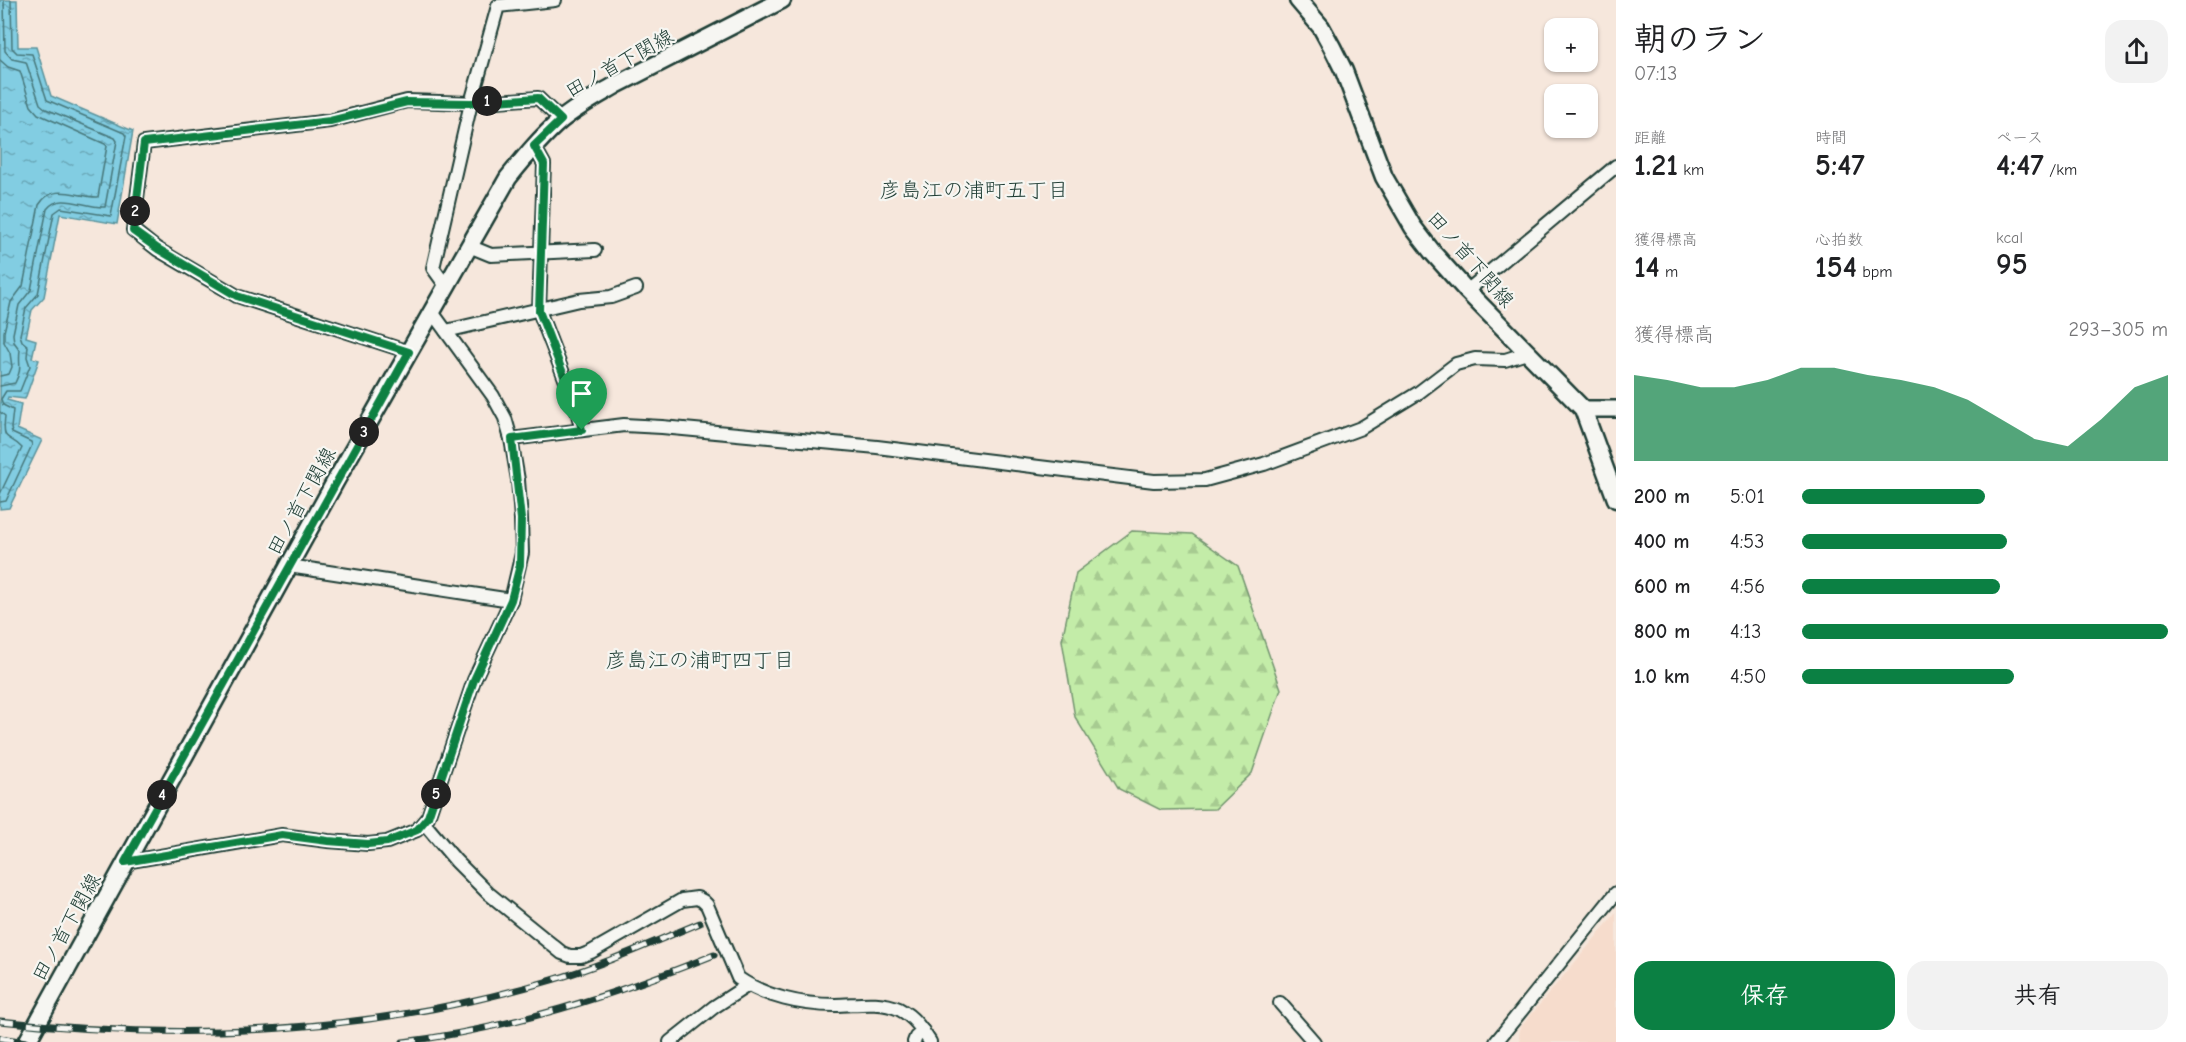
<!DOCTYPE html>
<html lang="ja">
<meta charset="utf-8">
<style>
:root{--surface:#fff;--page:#f2f2f2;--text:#202124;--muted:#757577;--accent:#0b8043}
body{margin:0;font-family:"Comic Neue","Klee One",sans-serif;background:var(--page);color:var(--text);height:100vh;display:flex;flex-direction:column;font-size:22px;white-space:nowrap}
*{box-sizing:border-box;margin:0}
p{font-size:20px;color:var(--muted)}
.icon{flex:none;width:33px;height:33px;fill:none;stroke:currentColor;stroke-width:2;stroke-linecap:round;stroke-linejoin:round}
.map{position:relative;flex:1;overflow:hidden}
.panel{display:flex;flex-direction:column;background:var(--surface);width:570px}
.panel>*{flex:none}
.controls{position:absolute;left:1544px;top:18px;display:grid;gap:12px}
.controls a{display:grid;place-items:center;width:54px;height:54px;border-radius:12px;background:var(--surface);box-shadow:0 2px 4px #0004;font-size:30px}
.pin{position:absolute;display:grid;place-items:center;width:51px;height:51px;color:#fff;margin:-62px -26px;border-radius:50% 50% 50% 0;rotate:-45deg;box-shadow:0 0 6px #0007}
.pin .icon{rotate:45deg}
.km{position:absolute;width:30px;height:30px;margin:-15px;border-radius:50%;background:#222;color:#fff;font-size:16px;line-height:30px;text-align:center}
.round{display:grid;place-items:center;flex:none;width:63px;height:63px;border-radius:18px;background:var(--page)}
.overview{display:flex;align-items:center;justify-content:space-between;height:102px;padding:0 18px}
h1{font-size:33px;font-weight:800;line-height:45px}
.stats{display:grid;grid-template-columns:repeat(3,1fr);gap:9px;height:102px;padding:6px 18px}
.stats div{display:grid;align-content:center}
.stats b{font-size:30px;font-weight:800}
.stats small{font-size:16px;font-weight:400}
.stats p{font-size:16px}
.chart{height:168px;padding:12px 18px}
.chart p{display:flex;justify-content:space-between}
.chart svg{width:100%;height:108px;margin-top:6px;fill:var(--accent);opacity:.7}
.action{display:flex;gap:12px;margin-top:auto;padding:12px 18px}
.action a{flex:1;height:69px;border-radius:18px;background:var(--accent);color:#fff;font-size:24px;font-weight:800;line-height:69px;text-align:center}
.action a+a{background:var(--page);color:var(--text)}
ul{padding:0 18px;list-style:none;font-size:20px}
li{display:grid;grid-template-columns:96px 72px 1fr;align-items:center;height:45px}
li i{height:15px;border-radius:8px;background:var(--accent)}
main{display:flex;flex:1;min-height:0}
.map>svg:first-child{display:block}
</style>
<main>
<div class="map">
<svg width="1616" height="1042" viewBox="0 0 1616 1042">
<defs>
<pattern id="forest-firs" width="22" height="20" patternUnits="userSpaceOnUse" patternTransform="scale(1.5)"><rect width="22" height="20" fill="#c3eca8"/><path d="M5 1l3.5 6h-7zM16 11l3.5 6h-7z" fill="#a7cb91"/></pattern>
<pattern id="water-ripples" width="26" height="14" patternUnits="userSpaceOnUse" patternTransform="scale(1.5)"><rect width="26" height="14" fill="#82cde2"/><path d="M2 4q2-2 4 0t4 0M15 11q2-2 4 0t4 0" fill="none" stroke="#6aa8b8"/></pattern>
</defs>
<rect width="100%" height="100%" fill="#f6e7dc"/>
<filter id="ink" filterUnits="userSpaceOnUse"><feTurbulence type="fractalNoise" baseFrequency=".0167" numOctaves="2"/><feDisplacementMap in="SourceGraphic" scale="12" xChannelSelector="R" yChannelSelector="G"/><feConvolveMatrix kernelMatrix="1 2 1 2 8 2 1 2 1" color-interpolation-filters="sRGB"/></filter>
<g filter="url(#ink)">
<!-- built -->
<path fill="#f6dccc" d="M1616 913V1042H1521L1519 1038 1520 1028Z"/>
<!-- forest -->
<path fill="url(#forest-firs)" stroke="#71946e" stroke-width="1.5" d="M1132 531 1192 534 1238 566 1281 689 1252 773 1215 809 1161 810 1119 789 1075 717 1062 640 1076 573Z"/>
<!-- water -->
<path fill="url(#water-ripples)" stroke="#5a939c" stroke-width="1.5" d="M0 0H17L18 47H36L51 96 133 131 117 224 60 214 44 297 32 310 26 337 36 340 32 358 39 360 25 399 8 397 7 400 21 404 17 429 42 440 9 508 0 509Z"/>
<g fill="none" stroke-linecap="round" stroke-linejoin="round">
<!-- shore -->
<g stroke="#47777a" stroke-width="1.5">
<path d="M0 60 8 67 20 71 31 106 38 114 105 144 107 146 98 197C77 198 54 181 39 205L23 286 11 302 4 332V342L10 353 12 367 9 374 0 376"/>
<path d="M0 386 15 383C23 367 18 365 20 350L14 342 13 334 19 305 31 290 47 209C60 191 87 209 105 207L117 141 115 138 46 109 40 104 26 62 12 59 5 51 4 0"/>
<path d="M0 412 5 416C2 444 8 433 22 448L0 494"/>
<path d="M0 502 6 501 32 445 31 442 12 433 11 428 13 410 3 405 1 399 6 391H20L30 366 27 357 28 346 22 341 20 335 26 308 38 294 54 213 61 208 111 216 126 136 124 133 47 100 32 54 17 53 12 48 11 0"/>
</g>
<!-- minor casing -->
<g stroke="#1f3d34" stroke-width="16">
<g id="minor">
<path d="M534 146 544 164 539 311 576 407 582 430"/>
<path d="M469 246 491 255 595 250"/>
<path d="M446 286 433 268 471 103 498 6 555 0"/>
<path d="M1467 291 1616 166"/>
<path d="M446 331 579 300 611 297 636 288"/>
<path d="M409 352 237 296 157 249 133 230 144 143 330 121 407 101 471 103 538 98 561 120"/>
<path d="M511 439 624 425 662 427 877 447 1154 481 1205 480 1264 464 1361 428 1418 393 1456 364 1475 359 1505 360 1527 353"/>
<path d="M289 566 511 600"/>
<path d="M424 823 456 861 488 893 562 953 570 956H581L591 952 682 900 697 898 703 901 707 905 738 978C765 997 802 1005 835 1005 855 1005 879 1000 899 1009 914 1017 921 1028 930 1042"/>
<path d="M125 862 282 835 328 841 368 844 387 842 417 830 428 817 474 680 511 600 522 553 521 519 518 480 511 439 505 418 493 396 432 312"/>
<path d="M1280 1003 1314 1042"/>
<path d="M670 1042 714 1007 748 985"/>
<path d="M914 1042 916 1037 923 1031"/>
<path d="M1496 1042 1616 893"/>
</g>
</g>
<!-- tertiary casing -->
<g stroke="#1f3d34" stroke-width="20">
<path id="tertiary" d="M1583 409H1616"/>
</g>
<!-- secondary casing -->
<g stroke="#1f3d34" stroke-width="21">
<g id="secondary">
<path d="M1298 0 1321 27 1332 47 1344 71 1384 177 1413 227 1433 253 1467 291 1583 409 1616 499"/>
<path d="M27 1042 335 482 508 178C524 158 541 137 561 120 578 106 597 96 616 85L782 0"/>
</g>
</g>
<!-- minor -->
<use href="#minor" stroke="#f6f6f2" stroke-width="12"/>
<!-- tertiary -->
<use href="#tertiary" stroke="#f6f6f2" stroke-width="15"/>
<!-- secondary -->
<use href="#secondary" stroke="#f6f6f2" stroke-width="16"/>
<!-- rail casing -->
<g stroke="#1f3d34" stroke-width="7">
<g id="rail">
<path d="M0 1021C184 1042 374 1033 552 980 603 965 651 943 700 923"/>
<path d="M0 1038 26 1042"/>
<path d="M403 1042C513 1028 611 996 714 955"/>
</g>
</g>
<!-- rail -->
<use href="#rail" stroke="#f6f6f2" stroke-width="4.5" stroke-dasharray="14" stroke-linecap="butt"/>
</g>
</g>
<g fill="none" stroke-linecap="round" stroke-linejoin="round" filter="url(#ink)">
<!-- route casing -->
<g stroke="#fff" stroke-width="12">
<path id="route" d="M538 98 561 120 534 146 544 164 539 311 576 407 582 430 512 439 521 519 520 565 511 600 474 680 428 817 417 830 387 842 368 844 328 841 282 835 125 862 409 352 237 296 158 249 133 231 144 143 330 121 407 102 471 103Z"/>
</g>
<!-- route -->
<use href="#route" stroke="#0b8043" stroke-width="8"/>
</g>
<g text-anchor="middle" stroke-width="4.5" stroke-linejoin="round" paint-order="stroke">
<!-- street labels -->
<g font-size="20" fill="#1f3d34" stroke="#f6f6f2">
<text transform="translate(619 63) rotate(-29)" y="7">田ノ首下関線</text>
<text transform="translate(1471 259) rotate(49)" y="7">田ノ首下関線</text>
<text transform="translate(301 501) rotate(-61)" y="7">田ノ首下関線</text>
<text transform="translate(66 927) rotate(-61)" y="7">田ノ首下関線</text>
</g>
<!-- neighbourhood labels -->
<g font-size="21" fill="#1f3d34" stroke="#f6f6f2">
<text x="974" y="197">彦島江の浦町五丁目</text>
<text x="700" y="667">彦島江の浦町四丁目</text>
</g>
</g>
</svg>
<div class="controls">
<a>+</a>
<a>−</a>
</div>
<div class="pin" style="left:582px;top:430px;background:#1e9e55"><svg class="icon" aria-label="arrive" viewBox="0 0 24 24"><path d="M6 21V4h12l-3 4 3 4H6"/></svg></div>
<b class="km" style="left:487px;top:101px">1</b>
<b class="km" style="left:135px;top:211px">2</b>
<b class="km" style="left:364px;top:432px">3</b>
<b class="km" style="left:162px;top:795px">4</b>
<b class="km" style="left:436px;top:794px">5</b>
</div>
<section class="panel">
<div class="overview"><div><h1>朝のラン</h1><p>07:13</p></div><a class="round"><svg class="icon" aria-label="share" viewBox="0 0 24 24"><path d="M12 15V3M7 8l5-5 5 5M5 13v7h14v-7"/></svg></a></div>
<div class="stats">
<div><p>距離</p><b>1.21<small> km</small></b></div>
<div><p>時間</p><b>5:47</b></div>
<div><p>ペース</p><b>4:47<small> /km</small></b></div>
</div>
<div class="stats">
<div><p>獲得標高</p><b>14<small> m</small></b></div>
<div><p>心拍数</p><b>154<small> bpm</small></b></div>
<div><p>kcal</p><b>95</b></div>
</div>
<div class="chart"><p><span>獲得標高</span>293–305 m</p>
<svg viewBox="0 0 160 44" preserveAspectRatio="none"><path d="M0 44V9L10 11L20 14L30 14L40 11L50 6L60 6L70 9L80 11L90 14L100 19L110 27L120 35L130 38L140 27L150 14L160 9V44z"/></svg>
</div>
<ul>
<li><b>200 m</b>5:01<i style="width:50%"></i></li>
<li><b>400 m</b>4:53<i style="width:56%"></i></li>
<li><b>600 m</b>4:56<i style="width:54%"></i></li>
<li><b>800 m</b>4:13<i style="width:100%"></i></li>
<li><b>1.0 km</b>4:50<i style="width:58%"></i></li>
</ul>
<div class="action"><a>保存</a><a>共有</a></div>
</section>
</main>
